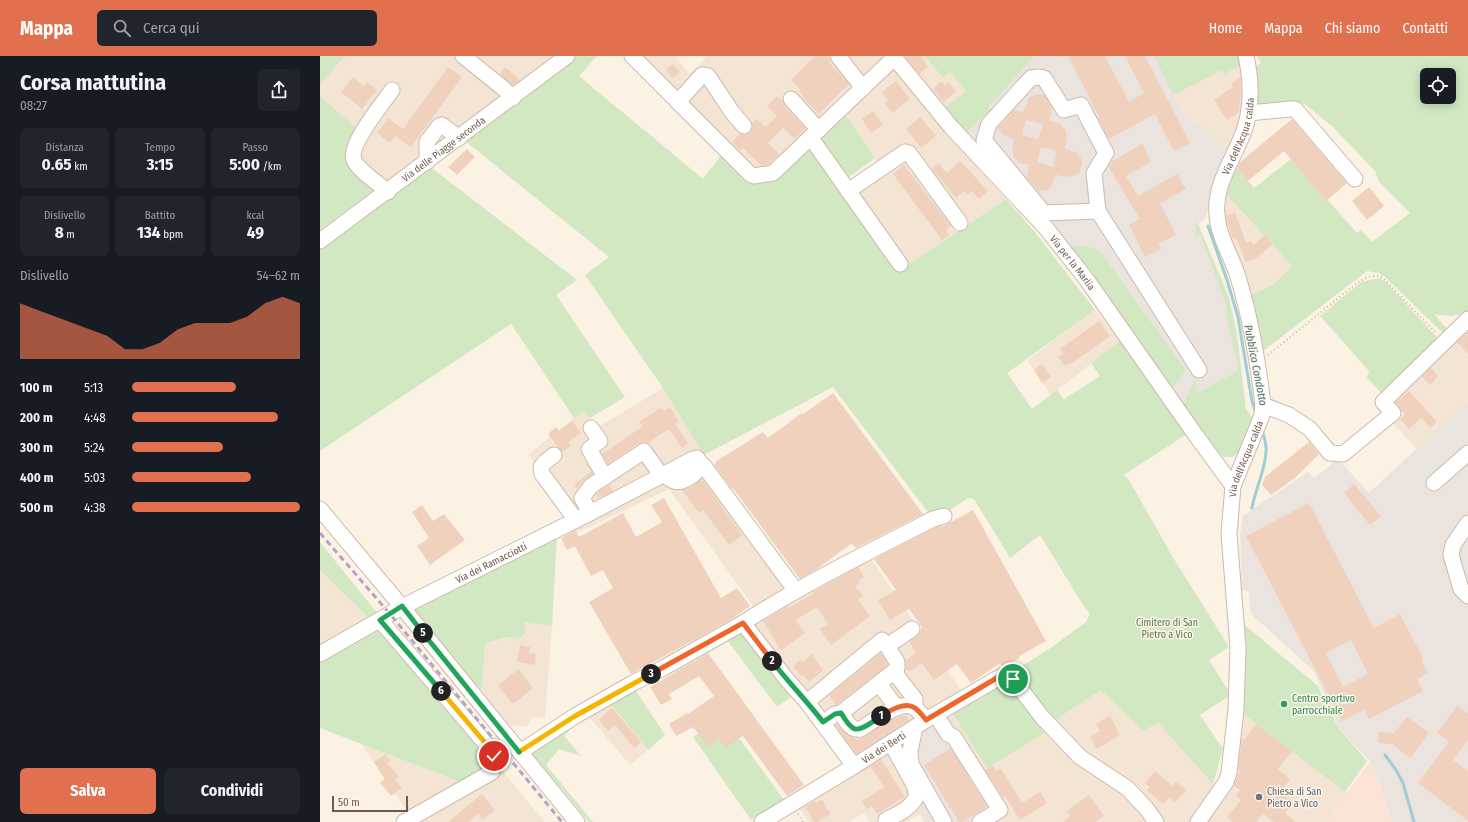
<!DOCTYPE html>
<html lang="it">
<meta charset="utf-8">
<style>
:root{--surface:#171b24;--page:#20242c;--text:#f1f3f6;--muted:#9ea1a6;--accent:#e0704e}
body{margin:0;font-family:"Fira Sans Condensed",sans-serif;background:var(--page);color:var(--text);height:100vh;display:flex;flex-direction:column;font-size:15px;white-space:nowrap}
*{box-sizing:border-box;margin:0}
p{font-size:13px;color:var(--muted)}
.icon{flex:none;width:22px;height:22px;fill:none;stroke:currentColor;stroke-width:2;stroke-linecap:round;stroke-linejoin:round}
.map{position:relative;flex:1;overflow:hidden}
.details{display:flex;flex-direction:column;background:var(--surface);width:320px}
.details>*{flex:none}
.controls{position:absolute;left:1100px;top:12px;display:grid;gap:8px}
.controls a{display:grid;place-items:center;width:36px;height:36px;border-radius:6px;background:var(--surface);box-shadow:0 2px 10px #0003;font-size:20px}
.scale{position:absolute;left:12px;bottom:10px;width:76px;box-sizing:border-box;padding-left:4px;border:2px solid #73594b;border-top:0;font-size:11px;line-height:14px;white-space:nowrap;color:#73594b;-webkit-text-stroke:3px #fef6ea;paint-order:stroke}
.pin{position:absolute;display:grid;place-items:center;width:34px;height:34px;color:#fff;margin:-17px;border:2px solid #fff;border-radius:50%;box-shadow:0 1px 4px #0007}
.km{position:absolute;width:20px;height:20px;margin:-10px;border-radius:50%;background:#222;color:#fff;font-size:11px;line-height:20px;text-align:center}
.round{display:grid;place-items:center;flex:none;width:42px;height:42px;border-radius:6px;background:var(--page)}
.overview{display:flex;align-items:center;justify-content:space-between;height:68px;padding:0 20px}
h1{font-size:22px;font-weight:700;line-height:30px}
.metrics{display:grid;grid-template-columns:repeat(3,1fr);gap:6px;height:68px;padding:4px 20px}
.metrics div{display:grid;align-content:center;border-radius:6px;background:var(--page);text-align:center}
.metrics b{font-size:17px;font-weight:700}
.metrics small{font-size:11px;font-weight:400}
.metrics p{font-size:11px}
.chart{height:112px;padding:8px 20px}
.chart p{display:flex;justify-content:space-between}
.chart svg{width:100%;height:72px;margin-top:4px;fill:var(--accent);opacity:.7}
.action{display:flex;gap:8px;margin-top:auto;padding:8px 20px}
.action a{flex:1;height:46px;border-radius:6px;background:var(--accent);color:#fff;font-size:16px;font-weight:700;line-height:46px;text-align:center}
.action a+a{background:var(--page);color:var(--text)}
ul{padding:0 20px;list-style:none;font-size:13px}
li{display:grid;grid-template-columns:64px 48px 1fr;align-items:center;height:30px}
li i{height:10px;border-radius:5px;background:var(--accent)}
header{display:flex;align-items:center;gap:24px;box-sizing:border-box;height:56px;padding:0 20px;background:var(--accent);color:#fff}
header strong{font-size:19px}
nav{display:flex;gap:22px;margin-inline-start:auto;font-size:14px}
.search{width:280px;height:36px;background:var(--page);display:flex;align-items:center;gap:10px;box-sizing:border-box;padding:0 14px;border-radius:6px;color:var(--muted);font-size:15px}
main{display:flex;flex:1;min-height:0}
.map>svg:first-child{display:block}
</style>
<header>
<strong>Mappa</strong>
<div class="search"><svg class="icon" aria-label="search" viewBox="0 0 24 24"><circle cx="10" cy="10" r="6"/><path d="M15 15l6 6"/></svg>Cerca qui</div>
<nav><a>Home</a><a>Mappa</a><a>Chi siamo</a><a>Contatti</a></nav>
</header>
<main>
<section class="details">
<div class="overview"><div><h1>Corsa mattutina</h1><p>08:27</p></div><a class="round"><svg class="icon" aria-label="share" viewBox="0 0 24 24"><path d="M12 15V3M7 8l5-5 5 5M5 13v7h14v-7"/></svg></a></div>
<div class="metrics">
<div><p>Distanza</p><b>0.65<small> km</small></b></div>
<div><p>Tempo</p><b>3:15</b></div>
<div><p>Passo</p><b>5:00<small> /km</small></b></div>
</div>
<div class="metrics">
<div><p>Dislivello</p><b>8<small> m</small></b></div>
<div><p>Battito</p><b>134<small> bpm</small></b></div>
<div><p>kcal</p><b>49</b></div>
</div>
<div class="chart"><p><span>Dislivello</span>54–62 m</p>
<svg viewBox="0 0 160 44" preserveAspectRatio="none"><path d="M0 44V10L10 14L20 18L30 22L40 26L50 30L60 38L70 38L80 34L90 26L100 22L110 22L120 22L130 18L140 10L150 6L160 10V44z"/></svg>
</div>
<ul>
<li><b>100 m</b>5:13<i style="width:62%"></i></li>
<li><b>200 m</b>4:48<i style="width:87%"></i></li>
<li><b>300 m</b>5:24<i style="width:54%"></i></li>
<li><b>400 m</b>5:03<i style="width:71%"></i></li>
<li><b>500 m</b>4:38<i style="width:100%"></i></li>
</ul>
<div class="action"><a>Salva</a><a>Condividi</a></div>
</section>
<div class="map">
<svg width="1148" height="766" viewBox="0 0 1148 766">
<rect width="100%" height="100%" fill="#fbf2e4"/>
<!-- residential -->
<g fill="#f3e4d3">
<path d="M25 0H236L68 127 28 104 39 74 0 40V29Z"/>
<path d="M314 0H356L369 18 388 0H569L452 117 433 118Z"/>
<path d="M584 0H603L623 22 630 16 646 35 623 53Z"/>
<path d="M575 9 629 80 686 143 587 210 538 139V136L566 118 525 58Z"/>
<path d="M921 9 925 27 923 53 911 89 906 95 888 74 863 58 853 39 902 13 905 18Z"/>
<path d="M904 136 972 210 953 229 928 240 902 159Z"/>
<path d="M775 254 800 285 731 339 707 304Z"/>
<path d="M1148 264V345L1097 393 1070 364 1067 343Z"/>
<path d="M343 332 384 399 480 530 549 500 643 637 734 665 781 634 823 675 838 667 896 731 910 694V648L1027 737 1006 766H673L604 756 587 766H550L544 757 529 766H489L477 749 538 712 431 571 438 557 349 433 253 479 209 398 264 354 278 371Z"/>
<path d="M0 514 50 563 0 592Z"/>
<path d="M203 565 232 570 225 662 213 661 207 671 185 668 155 632 162 631 165 588 185 581 200 582Z"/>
<path d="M288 644 328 694 310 709 266 657Z"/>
<path d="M41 688 127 721 140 726 87 755Z"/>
<path d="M180 712 225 766H93Z"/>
</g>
<!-- commercial -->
<path fill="#fbe3d8" d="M1050 705 1059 725 1072 766H1006Z"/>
<!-- industrial -->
<g fill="#ebe4de">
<path d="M715 0H834L863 58 888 74 906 95 885 163 876 169 875 178 876 179 880 178 906 249V260L914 296 917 301 918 316 878 338 875 326 863 349 853 332 866 314 780 195 768 190H747L733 173 647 76 670 54 667 51Z"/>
<path d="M1148 345V766H1072L1059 725 1050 705 1020 674 994 615 931 558 929 535 922 534 920 478 923 460 988 416 994 422 1018 403 1049 437Z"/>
<path d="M631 661 686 758 673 766H604L600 759 604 756 567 696 615 666 617 669Z"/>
</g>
<!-- green -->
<g fill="#d2e8c3" fill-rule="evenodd">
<path d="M0 0H25L0 29Z"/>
<path d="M255 0H277L259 20 383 123 402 98 432 128 448 125 488 90 579 215 686 143 714 175 775 254 687 317 712 353 737 334 744 343 780 320 771 307 800 285 867 378 804 419 809 424 854 503 909 591 889 604 911 639 880 659 903 693 893 728 838 667 823 675 781 634 734 665 695 619 696 614 732 591 766 566 770 558 763 549 720 479 690 502 654 443 648 442 630 454 610 459 513 331 384 399 343 332 265 219 289 201 145 85Z"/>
<path d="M604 0H715L668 51 670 54 644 79 623 53 646 35 630 16 623 22Z"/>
<path d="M834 0H919L921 9 905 18 902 14 853 39Z"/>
<path d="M937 0H1148V254C1139 262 1125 260 1114 258L1129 275 1124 278 1065 221 1058 217 1047 215 942 296 928 240 953 229 972 210 904 136 914 108 934 132 971 103 1037 177 1041 174 1052 186 1090 157 1059 126 1055 115 1013 71 985 48 936 49V10L941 7ZM1107 19H1129V41H1107Z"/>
<path d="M0 40 39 74 28 94 54 134 0 174Z"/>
<path d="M525 58 555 102 525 124 499 81Z"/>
<path d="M108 109 257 224 236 239 305 341 270 362 263 355 254 362 191 268 0 395V189Z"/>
<path d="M877 165 909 242 917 278 926 353 933 363 920 394 913 401H904L896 394 863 349 873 327 875 326 878 337 918 315 917 301 914 296 906 260V249L880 178 876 180 875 178Z"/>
<path d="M747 190H768L780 195 866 314 853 332Z"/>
<path d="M1059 222 1066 226 1123 288 1067 343 1047 322 1049 315 1000 260 1041 226Z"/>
<path d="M237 478 232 570 204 566 206 577 200 582 185 581 165 588 162 631 155 632 91 554Z"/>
<path d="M0 486 58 558 50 563 0 514Z"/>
<path d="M58 567 165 697C173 713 151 720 140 726L0 672V601Z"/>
<path d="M922 567 998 630 1019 673 1047 705 1025 736 922 657Z"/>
<path d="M422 575 475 638 457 651 405 581Z"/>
<path d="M680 625 690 626 729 674 667 712 630 653Z"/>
<path d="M313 633 316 635 345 679 328 694 288 644Z"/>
<path d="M403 660 464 744 431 764 373 681Z"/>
<path d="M258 665 244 680 261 700 239 693 226 709 273 766H269L210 695Z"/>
</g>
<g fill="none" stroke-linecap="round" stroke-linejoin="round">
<!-- stream -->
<g stroke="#a0cdd5" stroke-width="3">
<path d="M888 170 907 224 918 261 932 345 936 357"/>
<path d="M932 452C935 433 945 416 946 396 947 389 944 381 942 374"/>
<path d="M1065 699 1076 714 1083 727 1094 766"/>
</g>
</g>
<!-- building -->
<g fill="#f0d1bd" fill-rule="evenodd">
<path d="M495 0H507L510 4 509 6 529 28 499 58 482 41 483 39 479 35 481 34 471 24Z"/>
<path d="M585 0H600L608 11 599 18Z"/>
<path d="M748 0H785L809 46 824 37 805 0H825L870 87 854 95 835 58 789 83 778 62 779 61Z"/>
<path d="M353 8 360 16 353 22 346 14Z"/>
<path d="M128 11 142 21 91 91 75 80 70 87 57 77 68 62 83 73Z"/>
<path d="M185 11 200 24 193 29 180 18Z"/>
<path d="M33 21 44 30 47 26 57 34 42 53 21 36Z"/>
<path d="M920 21 921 36 919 56 907 64 894 44 913 31 911 27Z"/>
<path d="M576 25 590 43 572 57 564 47 568 45 562 36Z"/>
<path d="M621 25 625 29 628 26 636 35 624 46 613 33Z"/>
<path d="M720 38 725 40 732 52 729 65 739 67 745 73 747 81 745 92 757 97 762 104V109L759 117 755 119 747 121 736 119 731 131 728 134 719 135 707 122 709 109 700 107 694 101 692 93 694 83 685 80 682 78 678 72 694 54 703 56 708 43 711 40ZM706 64 723 68 718 83 702 79ZM721 91 737 95 733 111 717 106Z"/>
<path d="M457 40 462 44 465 51 485 72 475 83 463 72 448 87 459 98 448 109 442 110 423 92 420 95 412 86 420 78 425 79 430 77 433 73 432 67 437 63 446 71 457 60 447 50Z"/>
<path d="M553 55 563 69 551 77 542 63Z"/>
<path d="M600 61 616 80 601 92 586 73Z"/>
<path d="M972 63 1027 127 1006 145 964 95 928 125 917 112 920 106Z"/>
<path d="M822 88 831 106 806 120 818 140 857 118 866 133 840 147 856 179 838 188 841 193 825 201 809 169 820 163 788 110 792 105Z"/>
<path d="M147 93 155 101 137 119 128 111Z"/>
<path d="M640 105 668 135 659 143 652 135 647 139 644 135 636 142 612 113 618 107 627 117Z"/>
<path d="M584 109 631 170 626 174 629 179 622 184 573 118Z"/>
<path d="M1049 131 1064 150 1047 164 1032 145Z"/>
<path d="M915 156 926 187 931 185 933 189 945 179 952 189 936 202 926 206 916 182 913 183 907 165 906 160Z"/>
<path d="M779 265 790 280 751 308 750 307 745 310 738 301 743 298 740 293Z"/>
<path d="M1148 276V298L1137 286Z"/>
<path d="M722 308 731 321 722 327 714 314Z"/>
<path d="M1111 312 1117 319V321L1110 329 1102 321Z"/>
<path d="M1089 335 1117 366 1110 372 1101 362 1089 373 1080 363 1085 359 1076 346Z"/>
<path d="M513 337 603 458 536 492 532 487 497 513 480 523 413 432 412 433 394 409 396 407 395 406 443 376 448 382 482 357 483 358Z"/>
<path d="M350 351 359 366 355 368 368 387 362 392 349 373 328 387 324 386 319 387 288 408 282 398 322 371 319 366 341 352 344 355Z"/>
<path d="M252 365 261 377 248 386 251 390 242 396 228 378 236 371 239 375Z"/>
<path d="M989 386 999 398 975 422 951 439 942 429 945 421Z"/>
<path d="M266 408H267L273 418 264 424 257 433 254 429 271 416Z"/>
<path d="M382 423 422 479 409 489 383 454 379 457 362 434 372 431Z"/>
<path d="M1034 428 1061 460 1050 469 1024 437Z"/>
<path d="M289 429 293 435 282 441 281 439 278 441 276 438 277 437Z"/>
<path d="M344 442 401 542 417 532 430 550 413 562 378 582 311 618 269 546 293 532 283 514 271 520 255 490 247 494 241 482 255 474 259 481 303 457 316 481 342 466 331 449Z"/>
<path d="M989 447 1054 572 1080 558 1103 602 1101 603 1108 617 1097 623 1103 635 1049 663 1044 654 1022 665 926 480ZM1031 584 1048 618 1023 631 1006 597Z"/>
<path d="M102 449 113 465 124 458 145 484 110 509 97 490 109 482 92 456Z"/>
<path d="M653 454 726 585 699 600 700 602 683 611 680 607 651 627 637 608 614 624 602 607 589 616 586 613V604L596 597 589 586 600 577 602 571 589 553 570 564 558 544 576 534 554 503 616 471 624 470Z"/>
<path d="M538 511 544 521 538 525 540 527 535 530 543 540 538 544 550 560 511 589 500 573 508 568 497 551 475 564 485 577 461 594 443 565 468 550 469 552 494 537 493 536Z"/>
<path d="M200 589 210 591 209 597 216 598 215 609 197 606Z"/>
<path d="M388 597 484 729 467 740 423 680 405 692 399 683 388 691 373 671 356 680 349 668 367 657 368 658 394 640 379 620 349 638 352 643 341 649 330 631Z"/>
<path d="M561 597 568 609 516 649 509 639Z"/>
<path d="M492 598 503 614 489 626 483 619 481 620 473 610 481 603 483 606Z"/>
<path d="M198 613 213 632 193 648 178 630Z"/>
<path d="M1137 650 1148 658V684L1133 704 1148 715V765L1098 727 1129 686 1117 677Z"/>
<path d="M292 652 321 686 314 692 295 669 288 675 279 664Z"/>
<path d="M586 659 589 664 536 698 515 669 517 668 525 677 537 684 546 680 571 664Z"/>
<path d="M790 660 800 679 777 693 770 681 780 675 776 668Z"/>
<path d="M1087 661 1109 677 1090 702 1072 688 1058 687 1059 676 1074 677Z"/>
<path d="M936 668 972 695 958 713 970 723 960 736 973 746 965 757 976 766H954L943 758 936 766H913L907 761 921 744 916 740 920 734 914 730 918 719 921 715 918 714 922 683 924 684Z"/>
<path d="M631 692 667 751 642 766H639L604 709Z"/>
<path d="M66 698 70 705 67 707 79 721 75 724 82 732 71 740 60 727 65 723 54 706Z"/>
<path d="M561 703 585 741 557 758 552 750 547 753 542 745 564 731 551 711 544 716 543 715Z"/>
<path d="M673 710 676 715 681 713 702 747 720 736 727 747 700 764 685 740 683 741 665 714Z"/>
<path d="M835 715 853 730 856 726 866 734 855 746 849 741 843 748 827 734 830 731 825 727Z"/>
<path d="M162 738 175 754 163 764 158 758 148 766H128Z"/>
<path d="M769 739 784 760 775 766H743L750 760 747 755Z"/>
<path d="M502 744 510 758 497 766H494L485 751 495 745 496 747Z"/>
</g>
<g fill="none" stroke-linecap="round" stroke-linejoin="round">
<!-- minor casing -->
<g stroke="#ccbaab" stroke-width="17">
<g id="minor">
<path d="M143 0 183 32 193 42"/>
<path d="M312 0 358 46"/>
<path d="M518 0 543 32"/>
<path id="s1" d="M573 0 632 72 726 172 767 224 877 381 913 430"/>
<path d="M471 43 499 74"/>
<path d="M929 57 970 53H975L1035 123"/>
<path d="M424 70 412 56 388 20 382 19 358 46 430 118 434 120 453 117 574 2"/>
<path d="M491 82 580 208"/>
<path d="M107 106V86L119 70 122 69 139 82"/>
<path d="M528 135 585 96 589 97 640 167"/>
<path d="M68 136C59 128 38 114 34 104 28 89 63 47 72 34"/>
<path d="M778 155 774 117 786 97 761 49 744 54 724 22 719 21 711 22 669 68 664 84 724 157 778 155 879 314"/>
<path id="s2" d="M0 185 247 0"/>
<path d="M943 349 969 359 990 373 1010 397 1023 398 1073 357 1063 346 1148 263"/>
<path d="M271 372 280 385 269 393 285 421"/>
<path d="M234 399 225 406 221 411 222 418 256 464"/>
<path d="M381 408 384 410 476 535"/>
<path d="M1114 427 1148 397"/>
<path d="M0 453 82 551 257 766"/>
<path d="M270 457 262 442 271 430 324 395 341 419"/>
<path d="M1148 467 1133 489 1131 499 1141 533 1148 540"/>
<path d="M60 564 167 689 174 700 172 716 84 766"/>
<path d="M423 567C483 528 549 496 613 463L624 460"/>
<path id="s3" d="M0 598 82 551 270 457 373 403 377 402 380 406C381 416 364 428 354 425 350 424 347 421 344 418"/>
<path d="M574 616 595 643V652"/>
<path d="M559 628 577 652"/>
<path d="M487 646 562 584 567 590 592 573"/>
<path d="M521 657C526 664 530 675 541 673 552 666 582 642 595 652 599 655 603 660 606 664"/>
<path d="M616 659 628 678 634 681 680 754 660 766"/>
<path d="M503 667 515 658 521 657 577 613V606L567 590"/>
<path d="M595 671 590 695 591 708 624 766"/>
<path id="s4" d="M200 696 255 660 313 627 345 611 423 567 468 625 487 646 534 710 606 664 680 621 687 620 693 623 722 661 760 701 807 732 826 752 836 766"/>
<path d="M566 764C579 757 591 753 597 739L594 729 571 687"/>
<path d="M442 766 534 710"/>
<path id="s5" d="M878 766 906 726 909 717 916 653 918 591 909 478 913 430 936 374 942 359 943 349C938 306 931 263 918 221 912 201 898 180 897 158 894 127 916 100 925 72 932 49 931 23 926 0"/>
</g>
</g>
<!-- path -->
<g stroke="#d4b5a0" stroke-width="2" stroke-dasharray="1 3" stroke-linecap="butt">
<path d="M948 299 1037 227C1046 222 1053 217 1063 222L1116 277"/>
<path d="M478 758 483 766"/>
</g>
<!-- minor -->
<use href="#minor" stroke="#fff" stroke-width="15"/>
<!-- rail -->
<path stroke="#b5a3c4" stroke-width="3" stroke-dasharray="6 4" stroke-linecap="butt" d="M0 477 70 558 242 766"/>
</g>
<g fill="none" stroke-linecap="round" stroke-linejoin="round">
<!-- split-1 casing -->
<g stroke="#fff" stroke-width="8">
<path id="split-1" d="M561 660C569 655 585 645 595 652 599 655 603 660 606 664L680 620H687L693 623"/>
</g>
<!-- split-2 casing -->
<g stroke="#fff" stroke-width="8">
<path id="split-2" d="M452 605C468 626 487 645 503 666L515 658 521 657C524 662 528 669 533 672 539 677 555 664 561 660"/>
</g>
<!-- split-3 casing -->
<g stroke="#fff" stroke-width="8">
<path id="split-3" d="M331 618 423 567 452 605"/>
</g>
<!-- split-4 casing -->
<g stroke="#fff" stroke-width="8">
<path id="split-4" d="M199 696 255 660 331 618"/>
</g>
<!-- split-5 casing -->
<g stroke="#fff" stroke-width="8">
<path id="split-5" d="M103 577 199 696"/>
</g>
<!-- split-6 casing -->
<g stroke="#fff" stroke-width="8">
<path id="split-6" d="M103 577 82 550 60 564 121 635"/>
</g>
<!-- split-7 casing -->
<g stroke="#fff" stroke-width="8">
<path id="split-7" d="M121 635 167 689 174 700"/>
</g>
<!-- split-1 -->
<use href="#split-1" stroke="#f0652b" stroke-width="5"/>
<!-- split-2 -->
<use href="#split-2" stroke="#22a559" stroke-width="5"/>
<!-- split-3 -->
<use href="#split-3" stroke="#f0652b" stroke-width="5"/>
<!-- split-4 -->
<use href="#split-4" stroke="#f5b400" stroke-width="5"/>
<!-- split-5 -->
<use href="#split-5" stroke="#22a559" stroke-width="5"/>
<!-- split-6 -->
<use href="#split-6" stroke="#22a559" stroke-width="5"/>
<!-- split-7 -->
<use href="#split-7" stroke="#f5b400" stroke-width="5"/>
</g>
<!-- markers -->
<circle fill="#2e9e5b" stroke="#fef6ea" stroke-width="1.5" cx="964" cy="648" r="4"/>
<circle fill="#6b7280" stroke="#fef6ea" stroke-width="1.5" cx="939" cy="741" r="4"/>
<g text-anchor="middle" stroke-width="3" stroke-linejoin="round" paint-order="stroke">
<!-- street labels -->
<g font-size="10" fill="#73594b" stroke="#fef6ea">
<text dy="4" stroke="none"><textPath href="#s5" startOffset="712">Via dell'Acqua calda</textPath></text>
<text dy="4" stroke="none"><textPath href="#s2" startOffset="154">Via delle Piagge seconda</textPath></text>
<text dy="4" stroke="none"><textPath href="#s1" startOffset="274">Via per la Marlia</textPath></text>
<text dy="4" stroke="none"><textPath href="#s5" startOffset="376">Via dell'Acqua calda</textPath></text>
<text dy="4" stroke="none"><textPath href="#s3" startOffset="194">Via dei Ramacciotti</textPath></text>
<text dy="4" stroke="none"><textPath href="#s4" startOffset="474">Via dei Berti</textPath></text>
</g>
<!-- park labels -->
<g font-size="10" fill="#537843" stroke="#fef6ea">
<text x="847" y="570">Cimitero di San<tspan x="847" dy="12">Pietro a Vico</tspan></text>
</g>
<!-- leisure labels -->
<g font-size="10" fill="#27864d" stroke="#fef6ea" text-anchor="start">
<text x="972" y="646">Centro sportivo<tspan x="972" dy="12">parrocchiale</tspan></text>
</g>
<!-- worship labels -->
<g font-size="10" fill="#5b616d" stroke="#fef6ea" text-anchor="start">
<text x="947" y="739">Chiesa di San<tspan x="947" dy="12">Pietro a Vico</tspan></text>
</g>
<!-- water labels -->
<g font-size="11" font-style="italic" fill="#43747f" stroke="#fef6ea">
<text transform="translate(936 309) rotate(79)" y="4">Pubblico Condotto</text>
</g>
</g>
</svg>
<div class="controls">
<a><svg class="icon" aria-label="locate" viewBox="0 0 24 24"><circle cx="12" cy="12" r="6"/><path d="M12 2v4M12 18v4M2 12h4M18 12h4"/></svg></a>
</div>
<div class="scale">50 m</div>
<div class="pin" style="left:693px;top:623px;background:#1e9e55"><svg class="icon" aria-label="arrive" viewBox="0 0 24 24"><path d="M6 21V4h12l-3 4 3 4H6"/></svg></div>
<div class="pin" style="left:174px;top:700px;background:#d93025"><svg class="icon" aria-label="check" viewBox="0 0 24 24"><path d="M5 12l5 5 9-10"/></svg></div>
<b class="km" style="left:561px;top:660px">1</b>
<b class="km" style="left:452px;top:605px">2</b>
<b class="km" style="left:331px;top:618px">3</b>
<b class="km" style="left:103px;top:577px">5</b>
<b class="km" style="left:121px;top:635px">6</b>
</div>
</main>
